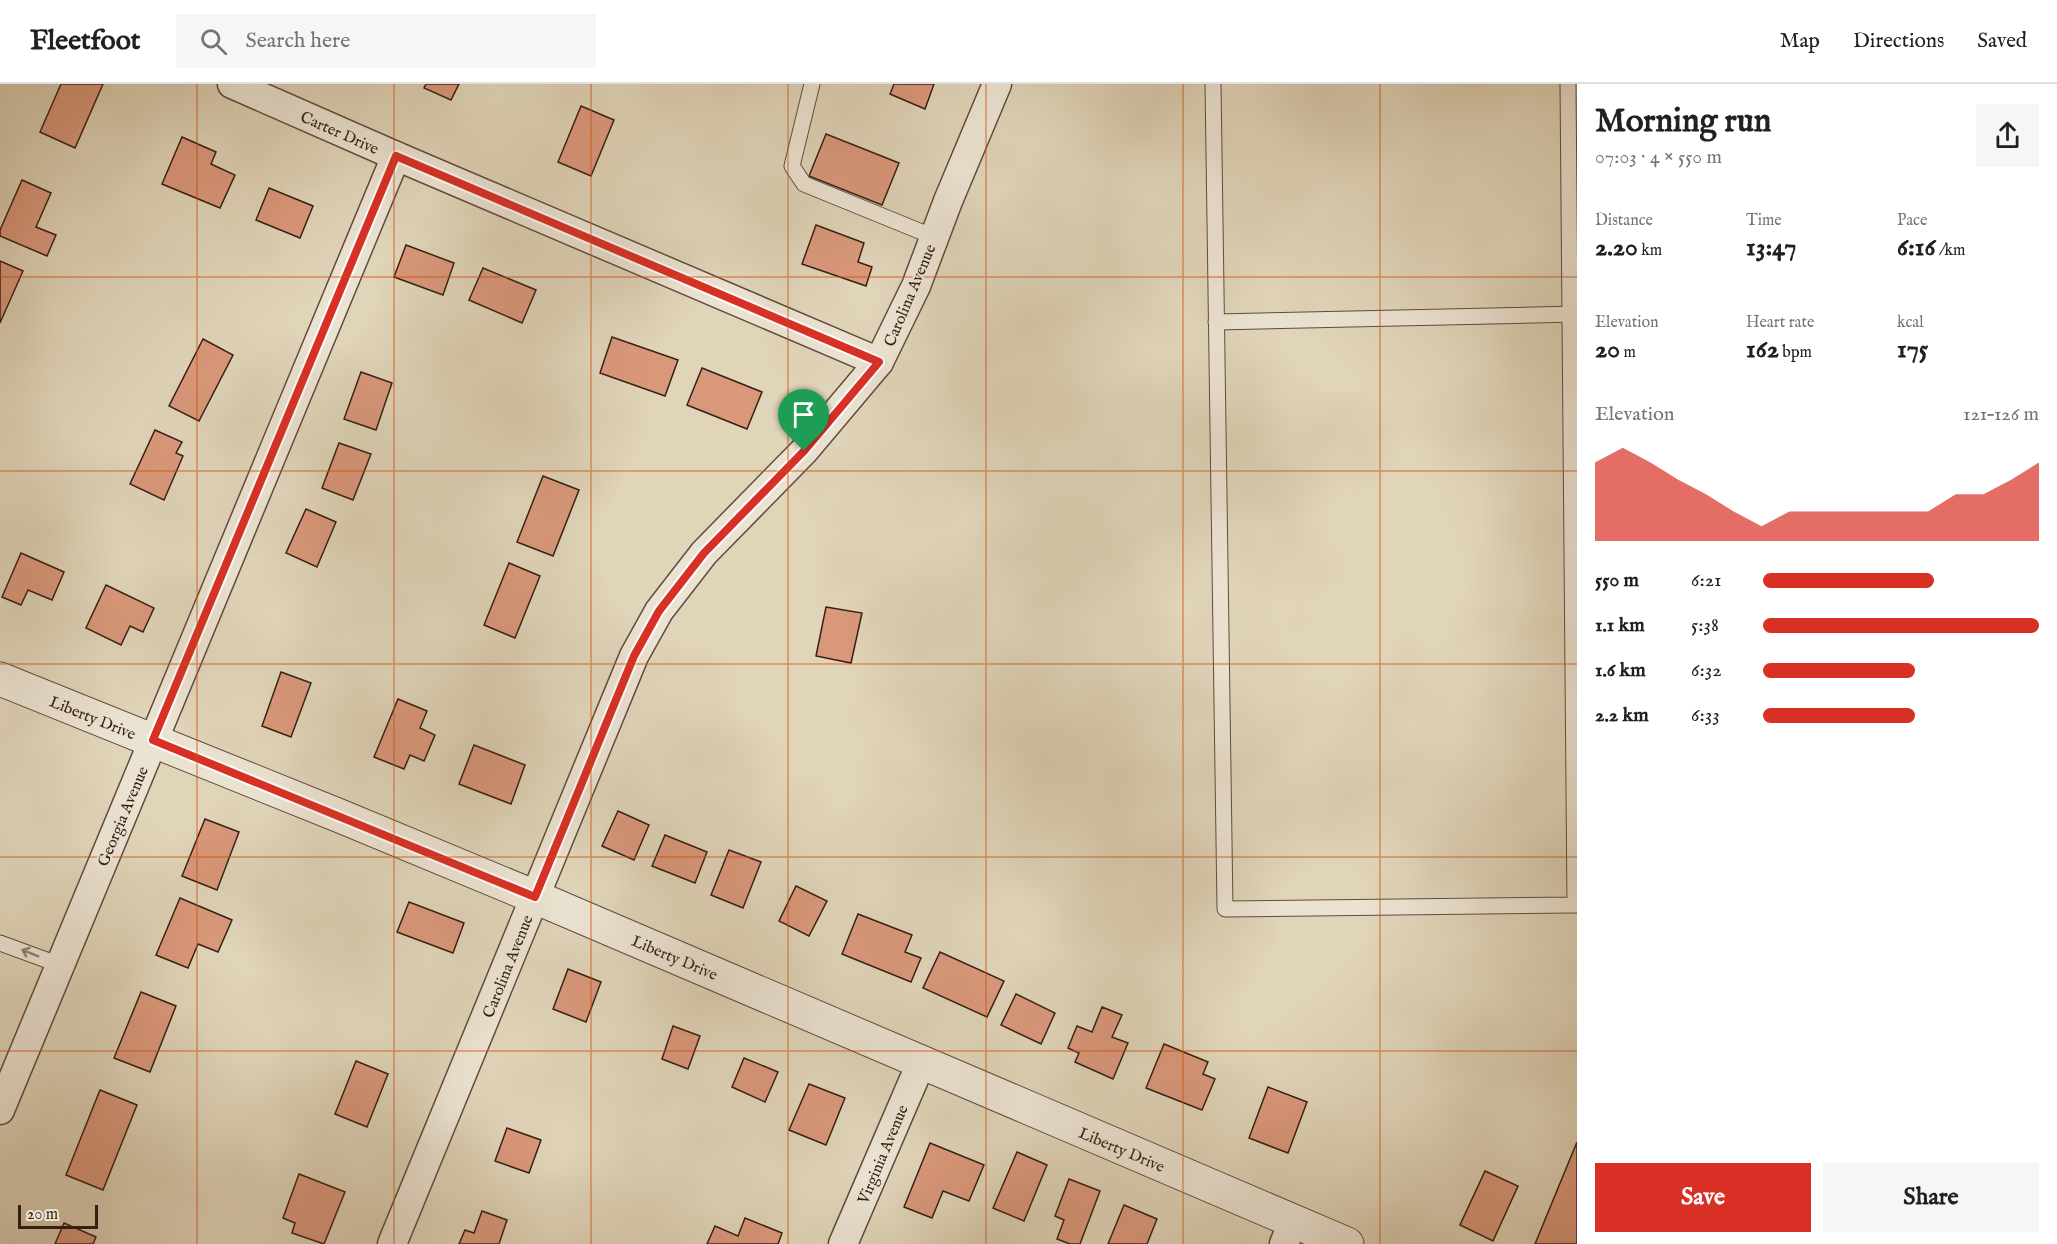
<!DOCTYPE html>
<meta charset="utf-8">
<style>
:root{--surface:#fff;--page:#f6f6f6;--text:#202124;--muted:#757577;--line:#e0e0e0;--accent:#d93025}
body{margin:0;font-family:"IM FELL English",serif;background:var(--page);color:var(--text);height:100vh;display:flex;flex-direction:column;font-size:22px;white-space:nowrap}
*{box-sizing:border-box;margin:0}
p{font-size:20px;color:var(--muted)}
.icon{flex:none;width:33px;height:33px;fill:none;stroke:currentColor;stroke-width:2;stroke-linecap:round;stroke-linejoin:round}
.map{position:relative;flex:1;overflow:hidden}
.side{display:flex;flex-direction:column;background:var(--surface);width:480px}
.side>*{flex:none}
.scale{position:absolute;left:18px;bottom:15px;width:80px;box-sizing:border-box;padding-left:6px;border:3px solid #361f14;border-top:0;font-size:16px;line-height:21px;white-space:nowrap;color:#361f14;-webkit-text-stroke:4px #ebe3d2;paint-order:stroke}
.pin{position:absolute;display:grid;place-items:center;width:51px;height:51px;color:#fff;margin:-62px -26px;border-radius:50% 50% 50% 0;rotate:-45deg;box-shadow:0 0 6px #0007}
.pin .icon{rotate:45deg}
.round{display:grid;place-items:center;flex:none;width:63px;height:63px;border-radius:0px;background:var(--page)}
.overview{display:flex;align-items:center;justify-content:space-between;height:102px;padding:0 18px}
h1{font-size:33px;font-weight:700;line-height:45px}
.stats{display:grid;grid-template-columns:repeat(3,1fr);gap:9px;height:102px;padding:6px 18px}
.stats div{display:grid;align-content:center}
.stats b{font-size:26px;font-weight:700}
.stats small{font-size:16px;font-weight:400}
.stats p{font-size:16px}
.chart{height:168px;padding:12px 18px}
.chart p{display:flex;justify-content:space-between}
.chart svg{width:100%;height:108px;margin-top:6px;fill:var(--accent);opacity:.7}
.action{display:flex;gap:12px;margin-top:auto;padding:12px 18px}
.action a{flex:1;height:69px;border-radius:0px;background:var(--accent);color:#fff;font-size:24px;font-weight:700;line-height:69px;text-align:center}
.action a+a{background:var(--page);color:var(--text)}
ul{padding:0 18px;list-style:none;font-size:20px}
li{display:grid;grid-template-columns:96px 72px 1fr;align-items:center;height:45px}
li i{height:15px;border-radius:8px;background:var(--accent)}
header{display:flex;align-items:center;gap:36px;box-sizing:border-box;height:84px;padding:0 30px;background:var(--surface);border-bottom:2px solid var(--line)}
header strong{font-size:28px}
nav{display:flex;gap:33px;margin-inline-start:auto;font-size:21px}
.search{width:420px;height:54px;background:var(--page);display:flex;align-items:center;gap:15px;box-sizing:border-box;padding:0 21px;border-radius:0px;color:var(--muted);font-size:22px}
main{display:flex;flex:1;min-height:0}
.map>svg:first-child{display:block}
</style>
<header>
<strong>Fleetfoot</strong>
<div class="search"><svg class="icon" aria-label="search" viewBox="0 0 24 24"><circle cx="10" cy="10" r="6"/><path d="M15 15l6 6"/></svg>Search here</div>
<nav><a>Map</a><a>Directions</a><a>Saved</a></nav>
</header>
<main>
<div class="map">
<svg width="1577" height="1160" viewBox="0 0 1577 1160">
<rect width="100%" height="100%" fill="#e0d4b9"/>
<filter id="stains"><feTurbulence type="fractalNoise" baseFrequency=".00333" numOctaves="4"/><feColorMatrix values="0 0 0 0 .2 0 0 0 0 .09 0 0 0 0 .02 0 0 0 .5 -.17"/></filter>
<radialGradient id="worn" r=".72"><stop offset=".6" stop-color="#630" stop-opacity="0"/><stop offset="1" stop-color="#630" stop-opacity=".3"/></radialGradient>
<!-- building -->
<g fill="#da987b" stroke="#361f14" stroke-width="1.5">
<path d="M61 0H103L75 64 40 48Z"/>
<path d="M426 0H459L451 16 424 4Z"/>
<path d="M894 0H934L925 25 890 10Z"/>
<path d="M581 22 614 36 591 92 558 78Z"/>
<path d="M826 50 899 79 882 121 809 92Z"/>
<path d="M182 53 216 68 211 80 235 91 220 124 162 100Z"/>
<path d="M22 96 51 109 36 143 56 151 47 172 0 152V146Z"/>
<path d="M269 104 313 122 300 154 256 136Z"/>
<path d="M816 141 864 159 858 178 872 183 866 202 802 180Z"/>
<path d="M406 161 454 179 443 211 394 193Z"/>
<path d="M0 177 23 187 0 239Z"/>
<path d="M483 184 536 206 522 239 469 216Z"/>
<path d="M612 253 678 276 665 312 600 289Z"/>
<path d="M203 255 233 271 199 337 169 322Z"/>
<path d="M702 284 762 308 747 345 687 321Z"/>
<path d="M361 288 392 299 376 346 344 335Z"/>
<path d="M155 346 182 358 176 369 183 372 164 416 130 400Z"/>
<path d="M339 359 371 370 353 416 322 404Z"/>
<path d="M543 392 579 406 553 472 517 458Z"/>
<path d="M306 425 336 438 317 483 286 469Z"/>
<path d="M21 469 64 488 52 516 28 506 21 521 2 513Z"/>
<path d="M509 479 540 492 515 554 484 541Z"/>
<path d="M106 501 154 524 143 548 130 542 121 561 86 544Z"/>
<path d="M826 523 862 529 851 579 816 572Z"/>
<path d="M281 588 311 599 291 653 262 642Z"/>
<path d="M398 615 427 627 420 644 435 651 424 677 410 671 404 685 374 673Z"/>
<path d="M474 661 525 681 511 720 459 700Z"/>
<path d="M618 727 649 741 634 776 602 762Z"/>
<path d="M205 735 239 748 217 806 182 792Z"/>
<path d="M665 751 707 768 695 799 652 782Z"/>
<path d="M729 766 761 778 743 824 711 811Z"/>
<path d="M796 802 827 817 809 852 779 837Z"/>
<path d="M180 814 232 836 218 868 198 860 188 884 156 871Z"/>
<path d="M409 818 464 839 453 869 397 848Z"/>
<path d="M858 830 912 851 905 868 921 874 911 898 842 870Z"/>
<path d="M940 868 1004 897 987 933 923 904Z"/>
<path d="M568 885 601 898 586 938 553 925Z"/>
<path d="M141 908 176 922 150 988 114 974Z"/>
<path d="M1016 910 1055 929 1041 960 1001 941Z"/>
<path d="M1102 923 1122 931 1112 953 1128 959 1113 995 1075 978 1079 969 1068 964 1077 942 1092 948Z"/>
<path d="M673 942 700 952 688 985 662 975Z"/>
<path d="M1164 960 1208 978 1203 990 1215 995 1202 1026 1146 1004Z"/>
<path d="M744 974 778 988 765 1018 732 1003Z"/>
<path d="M356 977 388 990 367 1043 335 1030Z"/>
<path d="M809 1000 845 1014 826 1061 789 1046Z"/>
<path d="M1268 1003 1307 1018 1288 1069 1249 1054Z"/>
<path d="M100 1006 137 1021 103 1106 66 1091Z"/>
<path d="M507 1044 541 1056 529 1089 495 1077Z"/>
<path d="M1577 1058V1160H1535Z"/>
<path d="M930 1059 984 1081 969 1117 943 1107 932 1134 904 1123Z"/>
<path d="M1017 1068 1047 1081 1024 1137 993 1124Z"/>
<path d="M1485 1087 1518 1102 1493 1157 1460 1141Z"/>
<path d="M299 1090 345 1108 324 1160 292 1149 295 1139 283 1134Z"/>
<path d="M1069 1095 1100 1107 1080 1160H1070L1057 1155 1064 1136 1055 1132Z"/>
<path d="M1124 1121 1157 1135 1147 1160H1108Z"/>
<path d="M482 1127 507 1136 499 1160H459L465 1146 474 1149Z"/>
<path d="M745 1134 782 1149 778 1160H707L715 1142 738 1152Z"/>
<path d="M64 1139 96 1153 93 1160H55Z"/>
</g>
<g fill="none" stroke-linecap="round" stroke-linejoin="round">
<!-- service casing -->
<g stroke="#604c3d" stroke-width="17">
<g id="service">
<path d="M812 0 792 82 804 100 934 153"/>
<path d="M1213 0 1225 825 1575 821 1568 0"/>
<path d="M1216 238 1577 230"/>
<path d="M0 859 60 881"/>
</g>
</g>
<!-- minor casing -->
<g stroke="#604c3d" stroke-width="31">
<g id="minor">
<path d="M232 0 396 72 879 278"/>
<path d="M0 1026 396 72"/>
<path d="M392 1160 634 572 659 527 704 469 804 367 879 278 916 202 948 117 997 0"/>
<path d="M843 1160 921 979"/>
<path d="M1284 1160 1293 1137"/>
</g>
</g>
<!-- tertiary casing -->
<g stroke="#604c3d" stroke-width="35">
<path id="tertiary" d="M0 595 340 732 535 813 1347 1160"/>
</g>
<!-- service -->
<use href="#service" stroke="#ebe3d2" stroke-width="15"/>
<!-- minor -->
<use href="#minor" stroke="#ebe3d2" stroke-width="28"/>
<!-- tertiary -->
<use href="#tertiary" stroke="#ebe3d2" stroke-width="33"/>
</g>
<!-- one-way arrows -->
<defs><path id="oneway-shaft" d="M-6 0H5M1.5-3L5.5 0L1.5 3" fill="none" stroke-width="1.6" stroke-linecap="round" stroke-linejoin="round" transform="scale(1.5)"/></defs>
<use stroke="#908173" href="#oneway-shaft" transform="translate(30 869) rotate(-158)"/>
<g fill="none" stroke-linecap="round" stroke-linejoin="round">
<!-- route casing -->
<g stroke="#fff" stroke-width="12">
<path id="route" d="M396 72 879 278 804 367 704 469 659 527 634 572 535 813 153 656Z"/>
</g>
<!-- route -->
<use href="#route" stroke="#d93025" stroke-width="8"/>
</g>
<!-- grid -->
<path fill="none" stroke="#cd500d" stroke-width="1.5" stroke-opacity="0.55" d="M197 0V1160M394 0V1160M591 0V1160M788 0V1160M986 0V1160M1183 0V1160M1380 0V1160M0 193H1577M0 387H1577M0 580H1577M0 773H1577M0 967H1577"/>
<g text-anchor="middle" stroke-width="4.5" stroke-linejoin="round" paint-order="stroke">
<!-- street labels -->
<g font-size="16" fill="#361f14" stroke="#ebe3d2">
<text transform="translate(340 48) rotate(24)" y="6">Carter Drive</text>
<text transform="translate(909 211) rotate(-67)" y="6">Carolina Avenue</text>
<text transform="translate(93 633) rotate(22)" y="6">Liberty Drive</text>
<text transform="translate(122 732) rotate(-67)" y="6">Georgia Avenue</text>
<text transform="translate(675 873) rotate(23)" y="6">Liberty Drive</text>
<text transform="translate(507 882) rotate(-68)" y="6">Carolina Avenue</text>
<text transform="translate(1122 1065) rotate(23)" y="6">Liberty Drive</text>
<text transform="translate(882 1070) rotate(-67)" y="6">Virginia Avenue</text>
</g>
</g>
<rect width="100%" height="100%" filter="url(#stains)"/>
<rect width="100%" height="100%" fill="url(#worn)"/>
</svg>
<div class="scale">20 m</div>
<div class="pin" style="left:804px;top:367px;background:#1e9e55"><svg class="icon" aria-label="arrive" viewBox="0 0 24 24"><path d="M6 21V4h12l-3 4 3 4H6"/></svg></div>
</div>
<section class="side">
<div class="overview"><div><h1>Morning run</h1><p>07:03 · 4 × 550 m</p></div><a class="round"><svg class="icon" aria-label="share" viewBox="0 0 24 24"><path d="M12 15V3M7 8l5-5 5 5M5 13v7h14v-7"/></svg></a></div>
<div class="stats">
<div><p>Distance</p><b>2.20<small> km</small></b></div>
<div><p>Time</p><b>13:47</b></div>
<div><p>Pace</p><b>6:16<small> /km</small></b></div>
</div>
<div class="stats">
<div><p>Elevation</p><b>20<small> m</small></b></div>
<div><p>Heart rate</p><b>162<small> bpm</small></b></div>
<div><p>kcal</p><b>175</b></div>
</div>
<div class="chart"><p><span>Elevation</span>121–126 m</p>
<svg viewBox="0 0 160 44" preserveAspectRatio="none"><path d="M0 44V12L10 6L20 12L30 19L40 25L50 32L60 38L70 32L80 32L90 32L100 32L110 32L120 32L130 25L140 25L150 19L160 12V44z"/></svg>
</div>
<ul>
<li><b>550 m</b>6:21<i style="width:62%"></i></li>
<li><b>1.1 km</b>5:38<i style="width:100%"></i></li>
<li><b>1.6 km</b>6:32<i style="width:55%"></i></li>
<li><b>2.2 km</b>6:33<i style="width:55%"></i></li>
</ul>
<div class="action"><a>Save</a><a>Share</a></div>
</section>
</main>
